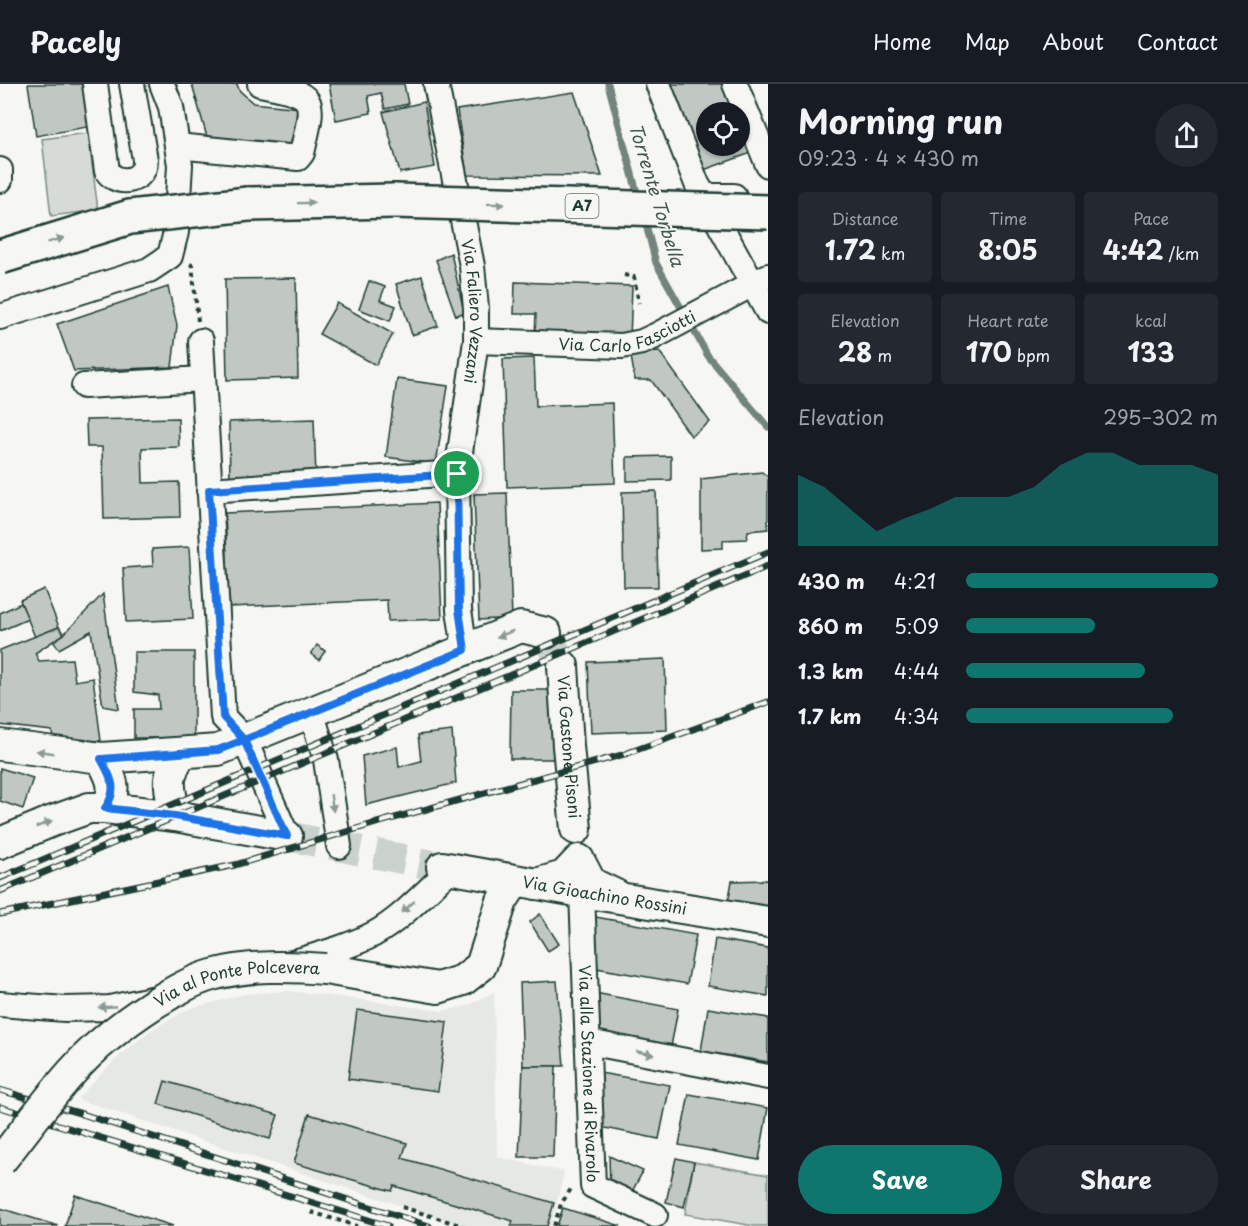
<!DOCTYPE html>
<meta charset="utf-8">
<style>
:root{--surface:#171b24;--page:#242831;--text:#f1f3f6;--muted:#9ea1a6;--line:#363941;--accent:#0f766e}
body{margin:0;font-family:"Playpen Sans",sans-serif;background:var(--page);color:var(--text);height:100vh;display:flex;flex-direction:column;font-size:22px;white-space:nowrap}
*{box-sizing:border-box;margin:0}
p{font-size:20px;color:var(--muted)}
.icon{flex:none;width:33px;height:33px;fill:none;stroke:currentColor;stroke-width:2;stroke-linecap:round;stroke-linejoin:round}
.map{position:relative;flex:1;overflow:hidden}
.side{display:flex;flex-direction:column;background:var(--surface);width:480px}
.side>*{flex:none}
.controls{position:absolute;left:696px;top:18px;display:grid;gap:12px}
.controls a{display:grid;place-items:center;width:54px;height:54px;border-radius:50%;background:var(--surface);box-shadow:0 2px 4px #0004;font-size:30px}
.pin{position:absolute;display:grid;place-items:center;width:51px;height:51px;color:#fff;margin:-26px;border:3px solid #fff;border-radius:50%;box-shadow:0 2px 6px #0007}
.round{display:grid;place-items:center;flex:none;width:63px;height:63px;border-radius:32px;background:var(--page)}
.head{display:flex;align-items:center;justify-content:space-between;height:102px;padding:0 30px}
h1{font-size:33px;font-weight:700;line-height:45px}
.stats{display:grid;grid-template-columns:repeat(3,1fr);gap:9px;height:102px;padding:6px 30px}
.stats div{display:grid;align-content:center;border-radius:6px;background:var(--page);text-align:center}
.stats b{font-size:26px;font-weight:700}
.stats small{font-size:16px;font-weight:400}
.stats p{font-size:16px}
.chart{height:168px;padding:12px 30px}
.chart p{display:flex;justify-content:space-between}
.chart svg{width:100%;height:108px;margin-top:6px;fill:var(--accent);opacity:.7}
.primary-button{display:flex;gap:12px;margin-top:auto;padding:12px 30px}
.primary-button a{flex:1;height:69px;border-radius:36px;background:var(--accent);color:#fff;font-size:24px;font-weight:700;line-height:69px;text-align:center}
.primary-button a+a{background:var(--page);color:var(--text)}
ul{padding:0 30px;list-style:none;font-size:20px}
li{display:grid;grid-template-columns:96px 72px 1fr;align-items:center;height:45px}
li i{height:15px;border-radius:8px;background:var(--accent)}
header{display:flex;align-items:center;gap:36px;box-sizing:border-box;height:84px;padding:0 30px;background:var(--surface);border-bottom:2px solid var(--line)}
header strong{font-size:28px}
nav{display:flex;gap:33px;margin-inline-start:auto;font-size:21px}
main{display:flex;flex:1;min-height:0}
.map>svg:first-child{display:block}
</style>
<header>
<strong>Pacely</strong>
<nav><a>Home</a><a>Map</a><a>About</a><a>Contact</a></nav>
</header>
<main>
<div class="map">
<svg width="768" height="1142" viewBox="0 0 768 1142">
<rect width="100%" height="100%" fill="#f6f6f2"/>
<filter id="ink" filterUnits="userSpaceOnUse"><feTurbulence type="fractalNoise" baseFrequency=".0167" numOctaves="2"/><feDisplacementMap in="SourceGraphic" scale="12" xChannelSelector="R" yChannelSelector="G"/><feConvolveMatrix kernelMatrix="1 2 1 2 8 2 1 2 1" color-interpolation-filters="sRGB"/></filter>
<g filter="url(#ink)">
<!-- built -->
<path fill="#e6e8e4" d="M287 907 356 915 442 927 467 922 494 908 497 1073 564 1088 551 1142H463L77 1015 115 976 151 946 189 925 245 910Z"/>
<!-- green -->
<g fill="#d6dbd6" stroke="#7a8c85" stroke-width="1.5">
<path d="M88 49 98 126 51 132 42 55Z"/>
<path d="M694 1078 768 1091V1142H754L685 1130Z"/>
</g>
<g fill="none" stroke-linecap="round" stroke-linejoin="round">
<!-- stream -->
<g stroke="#72847d" stroke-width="7">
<path d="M608 0 639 116"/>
<path d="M644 133 656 179 708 272 768 343"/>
</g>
</g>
<!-- building -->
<g fill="#c1c8c3" stroke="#1f3d34" stroke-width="1.5">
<path d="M28 0H86L93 42 36 52Z"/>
<path d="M192 0H237L239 6 253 19 300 24 292 71 209 60Z"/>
<path d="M329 0H404L408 20 385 25 381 9 368 12 371 29 336 36Z"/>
<path d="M666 0H725L736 28H706V62H740V38L751 69 698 88Z"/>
<path d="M574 8 602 92 467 91 457 26Z"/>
<path d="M424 18 435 83 400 89 383 28Z"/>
<path d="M451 169 464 228 456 232 436 176Z"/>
<path d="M422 192 438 242 412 251 396 200Z"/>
<path d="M296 194 298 294 227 296 225 195Z"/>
<path d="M369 197 385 203 380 216 396 222 390 237 359 225Z"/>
<path d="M515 198 632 202 630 255 535 252 536 230H514Z"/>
<path d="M168 203 177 241 172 283 74 287 57 240Z"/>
<path d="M337 219 393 250 376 281 319 250Z"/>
<path d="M659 267 710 338 691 352 651 296H635L631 272Z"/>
<path d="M534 274 536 322 612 319 615 399 507 403 503 275Z"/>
<path d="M397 295 448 302 436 380 386 373Z"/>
<path d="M178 334 179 363 142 364 143 399 179 398 180 433 104 435 102 363H87L86 336Z"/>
<path d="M314 335 316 395 230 397 229 338Z"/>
<path d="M671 372V396L627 397V373Z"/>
<path d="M762 388 768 393V445L748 447 747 455 723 456V464L701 465V395Z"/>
<path d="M656 407 658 503H624L622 408Z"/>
<path d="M507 409 512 534 479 536 474 410Z"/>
<path d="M437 419 442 535 388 537 387 516 229 523 225 429Z"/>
<path d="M189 463 193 535 126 538 123 484 153 482 152 465Z"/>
<path d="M44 505 59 543 35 553 20 516Z"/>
<path d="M103 510 119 625 103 622 91 547 59 565 53 557 64 550Z"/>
<path d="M21 519 28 535 0 547V529Z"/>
<path d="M59 543 64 550 35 569 39 577 72 575 75 597 93 594 101 657 53 654 52 647 0 641V566Z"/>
<path d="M317 561 325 567 319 576 311 570Z"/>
<path d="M134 568H194V654H134V625H159L158 611 134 608Z"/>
<path d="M665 575 667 646 591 649 588 578Z"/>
<path d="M511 606H554V675H510Z"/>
<path d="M452 647 456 699 366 721 362 672 397 663 399 683 421 677 418 651Z"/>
<path d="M0 684 33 694 23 725 0 717Z"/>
<path d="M768 796V825L728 819 732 797Z"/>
<path d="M540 830 559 860 548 867 530 838Z"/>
<path d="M590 832 696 851 687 900 591 883Z"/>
<path d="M715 855 768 864V912L708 902Z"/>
<path d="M557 897 564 982H523L520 899Z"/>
<path d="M595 909 678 925 670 968 596 952Z"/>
<path d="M708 924 768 934V978L701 967Z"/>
<path d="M357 926 447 938 438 1007 348 995Z"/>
<path d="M523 982H556L553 1073H519Z"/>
<path d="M600 989 670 1001 659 1055 600 1043Z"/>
<path d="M165 997 278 1031 270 1055 158 1020Z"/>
<path d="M689 1010 768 1024 759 1076 679 1061Z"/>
<path d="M309 1030 407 1059 402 1074 554 1119 547 1142H511L513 1137 394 1102 392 1107 294 1079Z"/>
<path d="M609 1072 643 1087 629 1113 610 1106Z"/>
<path d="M676 1074 694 1078 684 1123 666 1118Z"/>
<path d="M75 1111 173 1142H65Z"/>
<path d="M0 1124 58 1142H0Z"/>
<path d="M563 1124 621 1142H557Z"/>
</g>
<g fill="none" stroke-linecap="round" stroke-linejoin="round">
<!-- major-tunnel -->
<g stroke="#cbd1cc" stroke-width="30" stroke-dasharray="30 15" stroke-linecap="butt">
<path d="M546 549 563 582"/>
<path d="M287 752 442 783"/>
</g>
<!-- minor casing -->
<g stroke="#1f3d34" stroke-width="28">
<g id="minor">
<path d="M95 0 107 87C115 99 135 100 143 86 145 83 145 79 145 76L132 0"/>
<path id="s1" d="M436 0 472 182 476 224V257L457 389 459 526 465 566"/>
<path d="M658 0 697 100 704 112H734"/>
<path d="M735 0 768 81"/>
<path d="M177 62 298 74 302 69C315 13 318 11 260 0"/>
<path d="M0 86V96"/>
<path d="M705 114 768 228"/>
<path d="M0 233 149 186 170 172 176 148 180 81 171 23 162 0"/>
<path d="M201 257 223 633 244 655 287 752"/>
<path id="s2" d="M476 257 622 262 642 258 655 252 768 192"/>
<path d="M84 302 203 295"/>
<path d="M209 406 457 389"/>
<path d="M311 627 326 676 339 762"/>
<path id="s3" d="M582 808 593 1102 655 1131"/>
<path d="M291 879C318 871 349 863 374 850 403 834 427 806 452 784"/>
<path d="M0 920 65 925 110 924 156 914"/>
<path d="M588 958 768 993"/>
</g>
</g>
<!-- major casing -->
<g stroke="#1f3d34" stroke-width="34">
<g id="major">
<path id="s4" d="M563 582 568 662 576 745"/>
<path d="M0 661 101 674 218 666 521 543 546 549"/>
<path d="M101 674C111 693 119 705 105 724"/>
<path d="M175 732C170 703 164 696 181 670"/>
<path d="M0 759 50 738 89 724H105L175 732 287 752"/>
<path id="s5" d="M442 783 582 808 768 838"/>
<path d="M536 800 564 792 579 776 591 799 616 811"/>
<path d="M325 885 438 904 463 896 481 882 502 817 515 797"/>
</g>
</g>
<!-- highway casing -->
<g stroke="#1f3d34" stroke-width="38">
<path id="highway" d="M248 120 395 117"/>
</g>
<!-- path -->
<g stroke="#1f3d34" stroke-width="4" stroke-dasharray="4.5 4.5" stroke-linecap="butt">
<path d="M190 180 192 181 198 237"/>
<path d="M624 191 634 193 639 219"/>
<path d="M402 1123 463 1142"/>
<path d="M311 1128 357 1142"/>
<path d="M554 1142 561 1120 571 1105"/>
</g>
<!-- minor -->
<use href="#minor" stroke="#f6f6f2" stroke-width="24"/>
<!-- major -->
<use href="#major" stroke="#f6f6f2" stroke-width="30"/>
<!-- highway -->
<use href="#highway" stroke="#f6f6f2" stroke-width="33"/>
<!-- rail casing -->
<g stroke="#1f3d34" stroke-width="7">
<g id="rail">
<path d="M0 794 768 468"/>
<path d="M0 807 768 482"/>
<path d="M0 830 235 781 373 740 625 670 768 618"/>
<path d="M0 1006 79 1029 429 1142"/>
<path d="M0 1023 388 1142"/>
</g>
</g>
<!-- rail -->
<use href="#rail" stroke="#f6f6f2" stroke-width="4.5" stroke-dasharray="14" stroke-linecap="butt"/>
<!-- major-bridge casing -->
<g stroke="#1f3d34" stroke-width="34" stroke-linecap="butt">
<g id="major-bridge">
<path id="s6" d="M0 1078C23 1049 46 1017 71 989 95 961 124 939 155 919 173 908 191 897 212 891 249 881 288 882 325 885"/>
</g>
</g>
<!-- highway-bridge casing -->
<g stroke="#1f3d34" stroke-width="38" stroke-linecap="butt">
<g id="highway-bridge">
<path d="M395 117 768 128"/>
<path d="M0 173 130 133 248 120"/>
</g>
</g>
<!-- major-bridge -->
<use href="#major-bridge" stroke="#f6f6f2" stroke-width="30"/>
<!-- highway-bridge -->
<use href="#highway-bridge" stroke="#f6f6f2" stroke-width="33"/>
</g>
<!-- one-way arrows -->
<defs><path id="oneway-solid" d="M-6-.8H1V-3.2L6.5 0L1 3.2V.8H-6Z" transform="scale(1.5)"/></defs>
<g fill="#8a9a93">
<use href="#oneway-solid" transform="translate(306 119) rotate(-1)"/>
<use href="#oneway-solid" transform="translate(496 120) rotate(1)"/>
<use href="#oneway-solid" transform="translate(56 156) rotate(-17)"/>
<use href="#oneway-solid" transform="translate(505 550) rotate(158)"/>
<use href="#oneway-solid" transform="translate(45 668) rotate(-172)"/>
<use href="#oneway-solid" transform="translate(332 719) rotate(81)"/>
<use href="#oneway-solid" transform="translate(44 740) rotate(-22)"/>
<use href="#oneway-solid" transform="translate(408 823) rotate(138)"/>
<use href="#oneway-solid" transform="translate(107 923) rotate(175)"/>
<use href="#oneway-solid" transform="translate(645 969) rotate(11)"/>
</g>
</g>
<g fill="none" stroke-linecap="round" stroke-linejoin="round" filter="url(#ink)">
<!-- route casing -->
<g stroke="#fff" stroke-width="12">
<path id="route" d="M457 390 209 406 223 633 244 656 218 666 101 675C111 693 119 705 105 724L175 732 287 752 244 656 465 566 459 526 457 390"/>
</g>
<!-- route -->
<use href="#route" stroke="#1a73e8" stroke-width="8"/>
</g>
<g text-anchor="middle" stroke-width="4.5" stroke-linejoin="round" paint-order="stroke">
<!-- shield labels -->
<rect fill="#f6f6f2" stroke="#60746d" stroke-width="1.5" x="565.5" y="110" width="33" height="24" rx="4.5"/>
<g font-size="15" font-weight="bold" fill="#1f3d34">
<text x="582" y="127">A7</text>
</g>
<!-- street labels -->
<g font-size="16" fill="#1f3d34" stroke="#f6f6f2">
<text dy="6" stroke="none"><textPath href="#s1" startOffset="231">Via Faliero Vezzani</textPath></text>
<text dy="6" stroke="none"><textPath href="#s2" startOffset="154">Via Carlo Fasciotti</textPath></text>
<text dy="6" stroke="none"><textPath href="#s4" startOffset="81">Via Gastone Pisoni</textPath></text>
<text dy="6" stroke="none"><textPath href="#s5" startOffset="165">Via Gioachino Rossini</textPath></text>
<text dy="6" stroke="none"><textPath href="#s6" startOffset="310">Via al Ponte Polcevera</textPath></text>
<text dy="6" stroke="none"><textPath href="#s3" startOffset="182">Via alla Stazione di Rivarolo</textPath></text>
</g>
<!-- water labels -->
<g font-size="18" font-style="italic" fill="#425a52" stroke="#f6f6f2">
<text transform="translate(656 111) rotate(73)" y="6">Torrente Torbella</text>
</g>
</g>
</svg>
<div class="controls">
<a><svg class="icon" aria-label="locate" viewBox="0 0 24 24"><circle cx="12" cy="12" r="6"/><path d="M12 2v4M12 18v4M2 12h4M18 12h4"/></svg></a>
</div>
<div class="pin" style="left:457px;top:390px;background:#1e9e55"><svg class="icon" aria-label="arrive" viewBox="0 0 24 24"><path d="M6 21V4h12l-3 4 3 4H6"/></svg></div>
</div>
<section class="side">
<div class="head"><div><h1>Morning run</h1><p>09:23 · 4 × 430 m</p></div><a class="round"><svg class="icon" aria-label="share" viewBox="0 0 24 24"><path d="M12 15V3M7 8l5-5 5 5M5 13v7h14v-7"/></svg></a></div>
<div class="stats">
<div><p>Distance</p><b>1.72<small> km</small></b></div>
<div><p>Time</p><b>8:05</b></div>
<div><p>Pace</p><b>4:42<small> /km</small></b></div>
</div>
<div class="stats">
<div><p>Elevation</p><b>28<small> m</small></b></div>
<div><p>Heart rate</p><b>170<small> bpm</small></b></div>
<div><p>kcal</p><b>133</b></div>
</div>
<div class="chart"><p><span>Elevation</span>295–302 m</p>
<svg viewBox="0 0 160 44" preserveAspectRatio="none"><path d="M0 44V15L10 20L20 29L30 38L40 33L50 29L60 24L70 24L80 24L90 20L100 11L110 6L120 6L130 11L140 11L150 11L160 15V44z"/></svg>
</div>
<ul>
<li><b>430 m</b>4:21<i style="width:100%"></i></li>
<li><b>860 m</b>5:09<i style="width:51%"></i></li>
<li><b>1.3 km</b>4:44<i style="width:71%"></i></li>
<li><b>1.7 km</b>4:34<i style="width:82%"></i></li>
</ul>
<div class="primary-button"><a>Save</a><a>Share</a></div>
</section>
</main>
